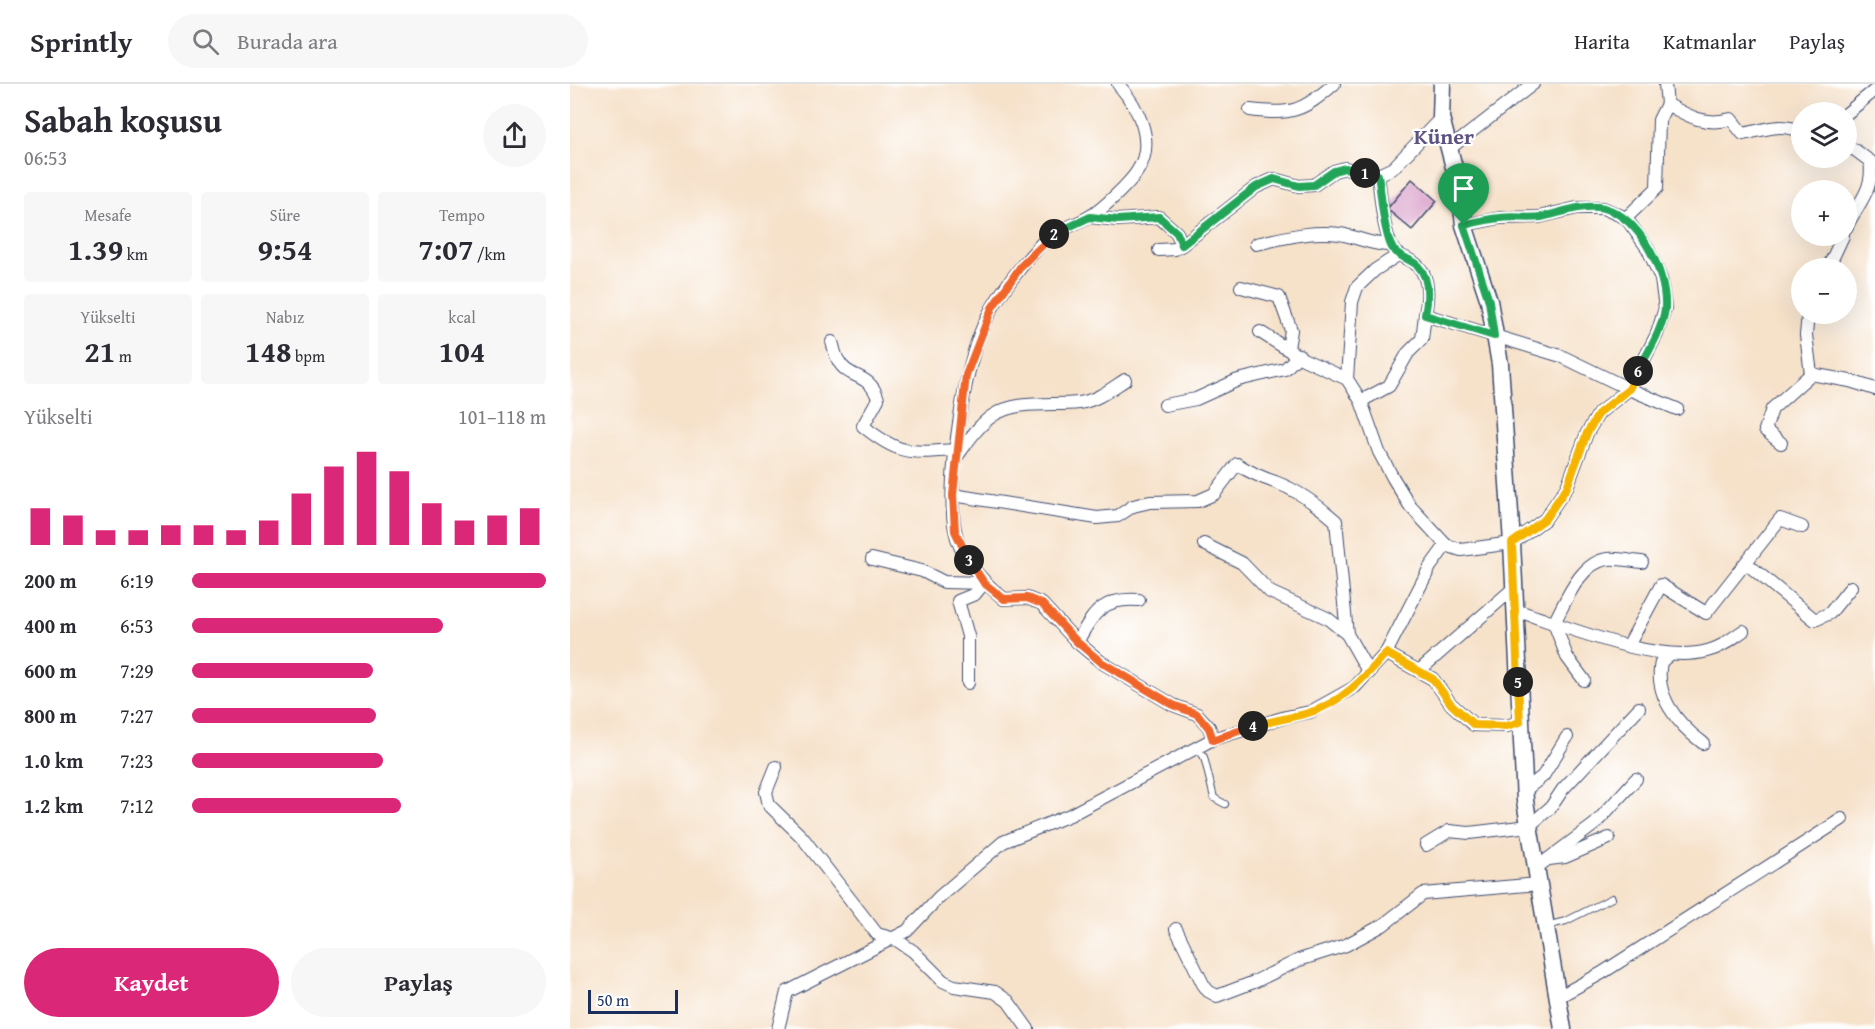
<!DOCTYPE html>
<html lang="tr">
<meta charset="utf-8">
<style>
:root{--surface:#fff;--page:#f7f7f7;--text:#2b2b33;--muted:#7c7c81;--line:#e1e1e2;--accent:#db2777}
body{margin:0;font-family:"Gentium Book Plus",serif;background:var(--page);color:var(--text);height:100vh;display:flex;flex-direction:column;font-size:22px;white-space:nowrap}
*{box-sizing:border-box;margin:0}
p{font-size:20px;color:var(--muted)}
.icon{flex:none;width:33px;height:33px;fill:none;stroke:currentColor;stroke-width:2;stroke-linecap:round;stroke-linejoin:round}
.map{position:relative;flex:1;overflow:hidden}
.panel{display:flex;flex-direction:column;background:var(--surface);width:570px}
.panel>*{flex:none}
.fabs{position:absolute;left:1221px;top:18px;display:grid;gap:12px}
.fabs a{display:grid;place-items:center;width:66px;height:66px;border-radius:50%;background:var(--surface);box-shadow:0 6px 24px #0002;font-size:30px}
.scale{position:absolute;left:18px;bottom:15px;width:90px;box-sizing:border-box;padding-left:6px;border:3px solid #1b2f5e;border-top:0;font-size:16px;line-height:21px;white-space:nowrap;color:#1b2f5e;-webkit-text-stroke:4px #fff;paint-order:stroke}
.pin{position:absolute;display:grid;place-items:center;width:51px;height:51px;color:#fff;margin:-62px -26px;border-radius:50% 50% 50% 0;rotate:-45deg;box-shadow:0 0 6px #0007}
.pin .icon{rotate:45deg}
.km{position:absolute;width:30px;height:30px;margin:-15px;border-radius:50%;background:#222;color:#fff;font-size:16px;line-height:30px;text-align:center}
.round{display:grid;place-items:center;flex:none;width:63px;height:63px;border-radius:32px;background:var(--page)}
.headline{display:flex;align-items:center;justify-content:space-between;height:102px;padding:0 24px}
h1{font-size:33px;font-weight:700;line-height:45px}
.figures{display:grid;grid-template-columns:repeat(3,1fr);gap:9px;height:102px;padding:6px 24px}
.figures div{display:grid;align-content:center;border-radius:6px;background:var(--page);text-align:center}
.figures b{font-size:30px;font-weight:700}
.figures small{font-size:16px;font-weight:400}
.figures p{font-size:16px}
.chart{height:168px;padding:12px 24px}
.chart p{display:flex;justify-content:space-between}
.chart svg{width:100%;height:108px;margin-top:6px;stroke:var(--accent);stroke-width:6}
.button{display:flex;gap:12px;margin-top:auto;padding:12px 24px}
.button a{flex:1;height:69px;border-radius:36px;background:var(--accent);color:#fff;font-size:24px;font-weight:700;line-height:69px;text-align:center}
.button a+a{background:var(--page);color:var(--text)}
ul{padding:0 24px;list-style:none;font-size:20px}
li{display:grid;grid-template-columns:96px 72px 1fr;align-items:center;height:45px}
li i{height:15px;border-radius:8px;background:var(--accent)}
header{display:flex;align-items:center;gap:36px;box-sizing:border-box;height:84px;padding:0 30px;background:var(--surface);border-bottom:2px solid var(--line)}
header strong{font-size:28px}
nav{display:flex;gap:33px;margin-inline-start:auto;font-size:21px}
.search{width:420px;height:54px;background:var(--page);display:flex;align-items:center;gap:15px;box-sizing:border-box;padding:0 21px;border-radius:33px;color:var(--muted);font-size:22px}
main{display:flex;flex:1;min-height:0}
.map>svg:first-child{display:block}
</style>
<header>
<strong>Sprintly</strong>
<div class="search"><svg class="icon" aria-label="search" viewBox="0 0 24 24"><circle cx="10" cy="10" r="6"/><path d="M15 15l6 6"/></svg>Burada ara</div>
<nav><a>Harita</a><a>Katmanlar</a><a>Paylaş</a></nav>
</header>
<main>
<section class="panel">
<div class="headline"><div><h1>Sabah koşusu</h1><p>06:53</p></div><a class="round"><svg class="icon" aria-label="share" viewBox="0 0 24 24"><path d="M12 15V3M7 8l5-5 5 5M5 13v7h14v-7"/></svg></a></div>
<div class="figures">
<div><p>Mesafe</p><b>1.39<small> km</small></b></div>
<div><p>Süre</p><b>9:54</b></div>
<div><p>Tempo</p><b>7:07<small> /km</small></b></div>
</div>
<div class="figures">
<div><p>Yükselti</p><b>21<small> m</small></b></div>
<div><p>Nabız</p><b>148<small> bpm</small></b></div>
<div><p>kcal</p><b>104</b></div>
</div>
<div class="chart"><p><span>Yükselti</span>101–118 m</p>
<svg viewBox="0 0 160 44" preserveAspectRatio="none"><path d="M5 44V29M15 44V32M25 44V38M35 44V38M45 44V36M55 44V36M65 44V38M75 44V34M85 44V23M95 44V12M105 44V6M115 44V14M125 44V27M135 44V34M145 44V32M155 44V29"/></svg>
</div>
<ul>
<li><b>200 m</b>6:19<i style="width:100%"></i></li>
<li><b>400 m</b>6:53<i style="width:71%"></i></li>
<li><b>600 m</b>7:29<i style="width:51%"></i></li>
<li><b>800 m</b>7:27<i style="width:52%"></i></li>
<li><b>1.0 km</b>7:23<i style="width:54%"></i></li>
<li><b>1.2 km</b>7:12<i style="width:59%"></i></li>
</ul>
<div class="button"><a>Kaydet</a><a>Paylaş</a></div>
</section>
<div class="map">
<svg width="1305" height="945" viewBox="0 0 1305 945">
<rect width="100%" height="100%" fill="#fff"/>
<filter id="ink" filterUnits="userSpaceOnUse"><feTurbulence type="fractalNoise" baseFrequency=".0167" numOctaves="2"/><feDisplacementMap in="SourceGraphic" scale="12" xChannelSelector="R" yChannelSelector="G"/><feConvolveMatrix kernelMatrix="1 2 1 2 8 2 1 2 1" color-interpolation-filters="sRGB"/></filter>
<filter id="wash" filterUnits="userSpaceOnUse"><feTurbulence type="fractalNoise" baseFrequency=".008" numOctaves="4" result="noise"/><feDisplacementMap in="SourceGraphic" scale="24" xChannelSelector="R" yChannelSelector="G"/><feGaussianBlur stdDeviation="1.35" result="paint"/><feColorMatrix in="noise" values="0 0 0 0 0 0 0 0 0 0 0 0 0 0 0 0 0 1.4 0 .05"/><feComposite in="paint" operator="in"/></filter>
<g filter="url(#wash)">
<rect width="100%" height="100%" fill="#f6e1c9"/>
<g id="blocks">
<!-- building -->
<path fill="#d595c4" d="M842 95 867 117 842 146 817 125Z"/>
</g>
</g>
<g filter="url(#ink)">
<use href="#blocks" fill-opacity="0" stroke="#3c4a6e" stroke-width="1.5"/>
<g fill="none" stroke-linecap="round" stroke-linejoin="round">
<!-- lane casing -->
<g stroke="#3c4a6e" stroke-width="8">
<g id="lane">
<path d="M627 664 634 673 644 714 655 720"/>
<path d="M976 842 996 837 1042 814"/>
</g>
</g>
<!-- street casing -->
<g stroke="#3c4a6e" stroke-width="14">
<g id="street">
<path d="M548 0C568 23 586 57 568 86 561 98 532 126 519 133 503 143 485 145 472 159 450 183 427 211 414 240 394 284 376 399 385 446 390 474 413 498 434 515L457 514 472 520 507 558 531 578 603 621 627 630 639 643 643 655"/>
<path d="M1097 20C1119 33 1136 42 1161 35L1173 50C1198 45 1206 39 1232 47"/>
<path d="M680 26C721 31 732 28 764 0"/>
<path d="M1276 30 1305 6"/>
<path d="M1276 63 1285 66 1305 81"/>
<path d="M879 65 963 0"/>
<path d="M808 91C811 113 812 138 820 159 824 173 839 173 848 182 860 194 858 216 855 231L991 272 1059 305 1107 325"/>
<path d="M520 133 548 136 589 133 607 149 612 161 605 165 589 166"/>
<path d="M1056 134 1087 104 1089 36 1097 20 1095 0"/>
<path d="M1276 144C1288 119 1305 105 1300 77"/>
<path d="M686 160C714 154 741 146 770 150 787 153 802 161 820 161"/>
<path d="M612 161 686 103 704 95 729 102 744 101 764 87 775 84 808 91 823 84 871 34"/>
<path d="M1258 184 1273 152"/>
<path d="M671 203 709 213 721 246 718 264"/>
<path d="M690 248 733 275 777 295 791 317 809 368 823 394 840 422 876 461 891 466 942 459 975 435 997 403 1017 349 1029 329 1059 305 1087 250 1095 224 1091 195 1078 165 1056 134 1033 124H1007L969 133 930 134 894 141"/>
<path d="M262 258C264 264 265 271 268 276 278 296 300 288 308 315L293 342C330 372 341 369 386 366"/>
<path d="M1241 290 1280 297 1305 305"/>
<path d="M777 295 782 218 787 203 805 186 828 171"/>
<path d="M791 317 819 302 838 269 852 255 855 231"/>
<path d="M595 321 626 315 668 296 715 285 729 271"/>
<path d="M1211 359 1195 346 1202 325 1241 290 1236 251 1238 230"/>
<path d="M388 371C398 357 408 342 422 332 447 315 481 322 509 319 526 317 541 305 555 296"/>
<path d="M383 411 527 434 548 432 563 422 580 418 628 417 644 410 667 380C681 389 690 393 705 398 727 406 749 422 766 437L777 550 799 589"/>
<path d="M634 460 672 479 700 508 757 534 777 550"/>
<path d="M302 475 352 487 374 498 414 499"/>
<path d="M1176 479 1245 536 1260 529 1281 503"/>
<path d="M945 526C996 542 1086 581 1137 567 1151 564 1161 555 1173 547"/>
<path d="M507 558C524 529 532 513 569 516"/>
<path d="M1058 562 1091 501 1136 529 1210 435 1232 443"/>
<path d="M816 569 863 595 881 620 904 641 937 642 950 638"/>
<path d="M1099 571 1091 578C1084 611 1107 640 1133 659"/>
<path d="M850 586 944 504"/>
<path d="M1014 596 997 573 984 539C996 517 1010 478 1038 475 1048 474 1061 477 1072 478"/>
<path d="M398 599V552L388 517 405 510 414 499"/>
<path d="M206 683 196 708 199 721 232 753 307 850 325 855 343 867 373 897 384 902 425 908 438 917 458 945"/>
<path d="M954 707 973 692 997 653"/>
<path d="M856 761 879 747 899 749 959 742 981 723 993 705 1069 624"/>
<path d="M979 775 995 773 1039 754"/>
<path d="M966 784 1025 740 1066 695"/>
<path d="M606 845 633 900 638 907 647 912 684 898 729 876 776 861 813 841 853 810 969 800"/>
<path d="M988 913 1032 889 1272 735"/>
<path d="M208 945 217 908 337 847 369 813 433 758 500 731 643 655 716 633 740 628 785 603 816 569 860 483 876 461"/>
</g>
</g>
<!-- secondary casing -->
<g stroke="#3c4a6e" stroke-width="19">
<path id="secondary" d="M872 0 871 34 890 106 894 141 919 217 930 280 942 459 955 717 993 945"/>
</g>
<!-- lane -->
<use href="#lane" stroke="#fff" stroke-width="6"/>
<!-- street -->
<use href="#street" stroke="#fff" stroke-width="12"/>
<!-- secondary -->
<use href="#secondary" stroke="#fff" stroke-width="16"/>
</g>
</g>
<g fill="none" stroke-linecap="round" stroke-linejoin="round" filter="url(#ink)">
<!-- split-1 casing -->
<g stroke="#fff" stroke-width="12">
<path id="split-1" d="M795 89 808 91C812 113 812 138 820 159 824 173 839 173 848 182 860 194 858 216 855 231L924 252 919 217 894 141"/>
</g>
<!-- split-2 casing -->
<g stroke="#fff" stroke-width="12">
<path id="split-2" d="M484 150 520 133 548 136 589 133 607 149 612 161 686 103 704 95 729 102 744 101 764 87 775 84 795 89"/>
</g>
<!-- split-3 casing -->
<g stroke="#fff" stroke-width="12">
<path id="split-3" d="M399 476 385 447 383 411 396 291 422 224 451 182 484 150"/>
</g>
<!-- split-4 casing -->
<g stroke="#fff" stroke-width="12">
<path id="split-4" d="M399 476 414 499 434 515 457 514 472 520 507 558 531 578 603 621 627 630 639 644 643 656 683 642"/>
</g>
<!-- split-5 casing -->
<g stroke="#fff" stroke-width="12">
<path id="split-5" d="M683 642C702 637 720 634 738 629 770 620 795 594 816 569L863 595 881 620 904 641 937 642 950 638 948 598"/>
</g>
<!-- split-6 casing -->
<g stroke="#fff" stroke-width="12">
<path id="split-6" d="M948 598 942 459 975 435 997 403 1017 349 1029 329 1059 305 1068 287"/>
</g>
<!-- split-7 casing -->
<g stroke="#fff" stroke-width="12">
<path id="split-7" d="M894 141C906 138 918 135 930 134 944 132 958 135 971 133 991 129 1014 119 1034 124 1070 134 1097 188 1095 224 1093 245 1078 268 1068 287"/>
</g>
<!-- split-1 -->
<use href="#split-1" stroke="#22a559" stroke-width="8"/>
<!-- split-2 -->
<use href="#split-2" stroke="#22a559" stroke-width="8"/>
<!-- split-3 -->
<use href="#split-3" stroke="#f0652b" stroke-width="8"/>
<!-- split-4 -->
<use href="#split-4" stroke="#f0652b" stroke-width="8"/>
<!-- split-5 -->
<use href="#split-5" stroke="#f5b400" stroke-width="8"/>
<!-- split-6 -->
<use href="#split-6" stroke="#f5b400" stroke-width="8"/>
<!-- split-7 -->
<use href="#split-7" stroke="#22a559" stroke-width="8"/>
</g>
<g text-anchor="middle" stroke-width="4.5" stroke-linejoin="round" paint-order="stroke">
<!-- quarter labels -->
<g font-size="22" font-weight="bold" fill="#5c5382" stroke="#fff">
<text x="874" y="60">Küner</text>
</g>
</g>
</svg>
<div class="fabs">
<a><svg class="icon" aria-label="layers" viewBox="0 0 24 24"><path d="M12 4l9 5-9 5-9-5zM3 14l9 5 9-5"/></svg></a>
<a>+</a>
<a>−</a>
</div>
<div class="scale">50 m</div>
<div class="pin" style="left:894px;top:141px;background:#1e9e55"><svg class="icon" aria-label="arrive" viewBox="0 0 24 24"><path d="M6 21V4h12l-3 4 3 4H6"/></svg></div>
<b class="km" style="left:795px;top:89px">1</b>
<b class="km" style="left:484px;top:150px">2</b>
<b class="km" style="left:399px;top:476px">3</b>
<b class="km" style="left:683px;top:642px">4</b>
<b class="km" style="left:948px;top:598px">5</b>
<b class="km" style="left:1068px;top:287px">6</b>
</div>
</main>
